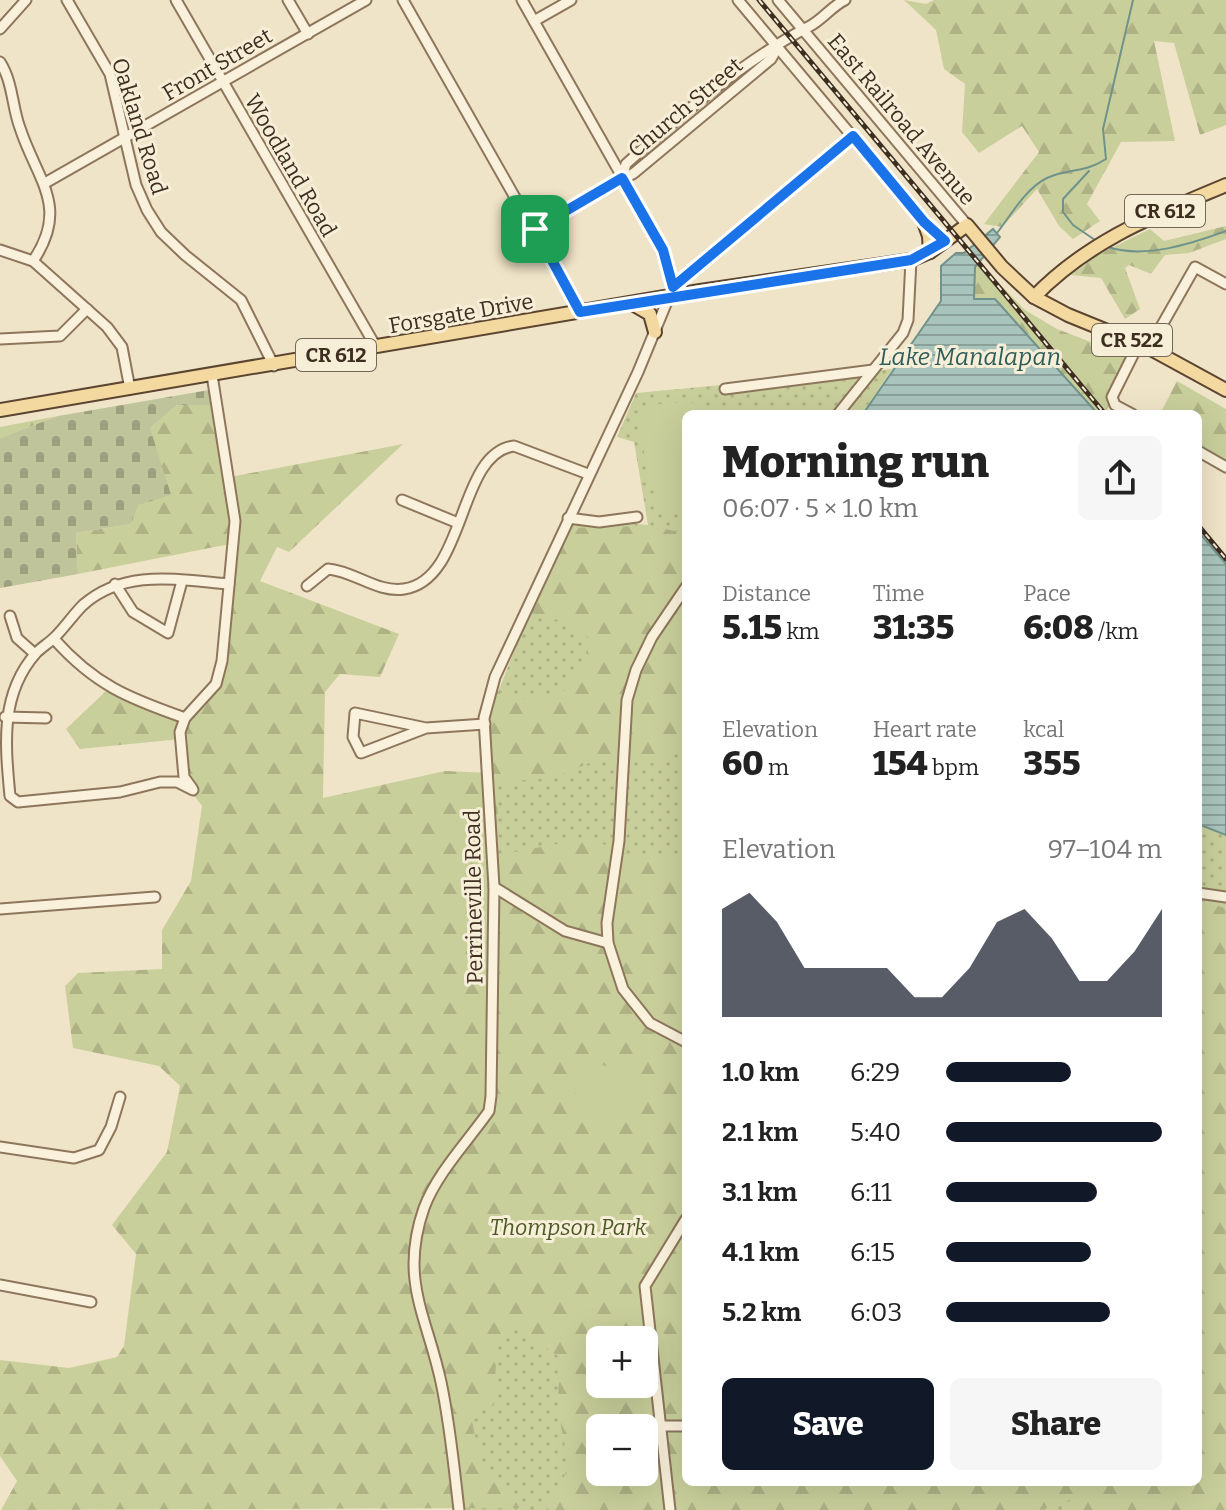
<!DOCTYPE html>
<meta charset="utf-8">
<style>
:root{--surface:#fff;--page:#f6f6f6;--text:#222;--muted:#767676;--accent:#111827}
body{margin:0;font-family:Bitter,serif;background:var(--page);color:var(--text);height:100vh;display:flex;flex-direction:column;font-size:30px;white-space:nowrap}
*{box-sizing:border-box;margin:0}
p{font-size:26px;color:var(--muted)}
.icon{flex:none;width:44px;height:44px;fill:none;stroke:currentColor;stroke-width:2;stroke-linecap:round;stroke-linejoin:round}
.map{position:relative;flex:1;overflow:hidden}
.side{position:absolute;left:682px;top:410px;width:520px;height:1076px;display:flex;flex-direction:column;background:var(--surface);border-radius:12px;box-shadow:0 8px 32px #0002}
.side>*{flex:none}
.fabs{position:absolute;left:586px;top:1326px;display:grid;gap:16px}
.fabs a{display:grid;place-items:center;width:72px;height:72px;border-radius:12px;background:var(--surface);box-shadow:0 8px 32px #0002;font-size:40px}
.pin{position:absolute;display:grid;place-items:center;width:68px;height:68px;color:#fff;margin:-34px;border-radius:16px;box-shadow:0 4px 12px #0006}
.round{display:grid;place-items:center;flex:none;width:84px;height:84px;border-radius:12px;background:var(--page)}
.summary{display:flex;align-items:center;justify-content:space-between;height:136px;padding:0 40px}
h1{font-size:44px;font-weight:800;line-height:60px}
.stats{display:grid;grid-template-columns:repeat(3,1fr);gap:12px;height:136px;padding:8px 40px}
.stats div{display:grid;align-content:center}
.stats b{font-size:34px;font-weight:800}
.stats small{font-size:22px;font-weight:400}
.stats p{font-size:22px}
.chart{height:224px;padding:16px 40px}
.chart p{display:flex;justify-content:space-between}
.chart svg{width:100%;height:144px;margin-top:8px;fill:var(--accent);opacity:.7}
.button{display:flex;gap:16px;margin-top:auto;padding:16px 40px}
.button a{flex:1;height:92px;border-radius:12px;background:var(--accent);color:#fff;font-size:32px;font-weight:800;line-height:92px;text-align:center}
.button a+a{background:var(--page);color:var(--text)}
ul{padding:0 40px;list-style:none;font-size:26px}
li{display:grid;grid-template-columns:128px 96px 1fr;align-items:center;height:60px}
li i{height:20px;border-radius:10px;background:var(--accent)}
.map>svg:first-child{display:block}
</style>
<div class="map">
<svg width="1226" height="1510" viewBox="0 0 1226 1510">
<defs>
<pattern id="grass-dots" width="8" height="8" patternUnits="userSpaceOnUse" patternTransform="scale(2)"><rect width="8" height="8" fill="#c9cf9b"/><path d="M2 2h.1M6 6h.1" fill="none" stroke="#aeb285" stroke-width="1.8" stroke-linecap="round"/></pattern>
<pattern id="forest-firs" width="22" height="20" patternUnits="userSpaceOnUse" patternTransform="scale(2)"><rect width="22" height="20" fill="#c9cf9b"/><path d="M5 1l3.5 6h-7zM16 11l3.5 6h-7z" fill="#aeb285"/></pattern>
<pattern id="cemetery-stones" width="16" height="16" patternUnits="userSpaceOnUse" patternTransform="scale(2)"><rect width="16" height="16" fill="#bfc49a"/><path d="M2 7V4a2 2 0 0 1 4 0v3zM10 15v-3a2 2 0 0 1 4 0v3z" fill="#9ca07d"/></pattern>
<pattern id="water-rules" width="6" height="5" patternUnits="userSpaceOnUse" patternTransform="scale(2)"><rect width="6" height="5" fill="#a9c4bc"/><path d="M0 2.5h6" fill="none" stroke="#8ba098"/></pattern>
</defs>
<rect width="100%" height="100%" fill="#f0e4c8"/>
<!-- grass -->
<path fill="url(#grass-dots)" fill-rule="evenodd" d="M892 369 862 414H686V1482H1198V824L1226 835V1510H459L485 724 568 518 648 525 634 442 617 437 636 393ZM600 1340H644V1384H600ZM600 1428H644V1472H600Z"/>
<!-- forest -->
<g fill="url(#forest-firs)" fill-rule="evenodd">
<path d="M904 0 926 4 934 0H1226V125L1200 135 1174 43 1154 41 1175 141 1121 142 1087 204 1100 221 1073 239 1059 226 1037 189 1002 227 984 224 1039 152 1022 126 979 153 962 132 965 84 944 69 936 30Z"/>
<path d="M1226 226V239L1189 253 1165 255 1151 274 1129 265 1125 268 1140 309 1125 319 1101 278 1071 275 1097 255 1150 229 1164 241Z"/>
<path d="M979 263 1025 310 1057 329 1135 359 1104 414H1098L995 299H973L975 267Z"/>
<path d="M1177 381 1226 409V464L1198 452V414H1160Z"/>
<path d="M177 405H218L230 477 403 444 289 552 277 547 260 581 399 634 380 677 340 674 325 692 323 798 445 771 491 773 489 728 496 691 526 699 567 690 593 641 569 623 532 613 567 528 648 526 686 533V748L660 764 604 757 555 777 497 783 499 855 589 838 626 854 674 855 686 846V1482H1198V900L1225 908 1226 1510H1075L1070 1500 1040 1510H550L543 1506C583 1463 562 1457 559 1408 557 1392 560 1375 561 1358L512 1325 497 1338 494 1405 471 1416 480 1462 524 1508 1 1510 17 1481 0 1456V1360L69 1368 117 1357 124 1346 136 1254 112 1225 167 1152 180 1086 159 1066 73 1048 65 986 78 973 162 969V930L191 881 202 806 186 785 181 739 80 749 66 729 106 691 187 723 213 697 235 543 78 574 76 533 131 524 150 428ZM600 1340H644V1384H600ZM600 1428H644V1472H600Z"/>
<path d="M58 416 0 438V427Z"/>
</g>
<!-- cemetery -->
<path fill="url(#cemetery-stones)" d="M215 389 218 405H177L150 428 171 495 138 505 131 524 76 533 78 574 0 588V438L58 416Z"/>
<!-- pitch -->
<g fill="#c9cf9b">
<path d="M690 402 724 414H686V512L670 515 657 506 635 414 660 404Z"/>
<path d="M595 1063C621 1069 630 1079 640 1103L636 1115 592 1127 577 1116 574 1065Z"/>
</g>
<!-- water -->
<g fill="url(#water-rules)" stroke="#6f938a" stroke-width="2">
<path d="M993 229 1000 237 975 267 974 299H995L1098 414H863L941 301V266L956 253H964Z"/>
<path d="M1198 531 1226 564V835L1198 824Z"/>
</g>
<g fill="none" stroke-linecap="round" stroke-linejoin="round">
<!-- stream -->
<g stroke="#6f938a" stroke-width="2">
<path d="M1089 171 1063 199V212L1073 225 1095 240"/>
<path d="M997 233C1011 215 1026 188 1047 178 1068 168 1083 174 1106 159L1103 129 1133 0"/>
<path d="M1108 247C1145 259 1191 244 1226 231"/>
</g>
<!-- minor casing -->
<g stroke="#8d765c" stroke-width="13">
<g id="minor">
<path d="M67 0 110 74 136 185 147 210 161 232 185 255 241 300 274 366"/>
<path d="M176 0 376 347"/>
<path d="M288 0 308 34"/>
<path d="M403 0 580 312"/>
<path d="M738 0 924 222 945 241"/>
<path d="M778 0 967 225"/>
<path d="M534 21 571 0"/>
<path d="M0 29 26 0"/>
<path d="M0 62C13 82 12 107 20 128 37 180 70 207 33 261"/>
<path d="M622 178 626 164C683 113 743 61 810 26 823 19 832 6 845 0"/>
<path d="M45 183 366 0"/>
<path d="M535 229 634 173 771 59 778 47"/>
<path d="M0 250 33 261 107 327 122 347 130 389"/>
<path d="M673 287 853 136"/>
<path d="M0 339 60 336 87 309"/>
<path d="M1149 348 1195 267 1226 284"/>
<path d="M725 389 873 370"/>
<path d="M838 414 903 333 908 320 911 260"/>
<path d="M1132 414 1115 405 1112 397 1139 343"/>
<path d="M1198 451 1226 467"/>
<path d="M402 500 458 523"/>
<path d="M568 518 599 522 637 517"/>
<path d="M115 584 133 612 168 633 182 581"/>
<path d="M307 586 328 569C354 571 377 593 404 589 467 580 457 453 514 446L588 474"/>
<path d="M686 587 652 637 636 670 627 700 619 841 607 923 608 943 623 989 650 1023 686 1042"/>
<path d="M10 616 17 638 35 654"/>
<path d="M54 639C95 685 128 698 185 718"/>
<path d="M5 717 46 718"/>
<path d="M426 728 361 753 353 737 355 713 426 728 485 724"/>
<path d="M192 788 184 777 180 732 185 718 216 684 222 661 235 521 212 375"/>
<path d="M193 790 177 782H160L120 792 18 802 10 796C5 743 0 694 36 653 42 647 49 643 55 637 65 627 73 615 83 605 125 568 179 580 229 584"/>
<path d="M494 887 565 931 608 943"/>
<path d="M1198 893 1226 897"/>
<path d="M0 909 155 897"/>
<path d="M0 1147 74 1158 99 1150 111 1127 120 1097"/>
<path d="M0 1285 91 1302"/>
<path d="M659 1426H686"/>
<path d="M459 1510C454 1467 450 1424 441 1382 427 1316 399 1280 424 1208 437 1173 468 1141 489 1111L491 1096 494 887 484 718 495 677 638 372 673 287 659 242 522 0"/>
<path d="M670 1510 645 1286 686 1219"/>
</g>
</g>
<!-- major casing -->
<g stroke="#5b4430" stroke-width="16">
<g id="major">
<path d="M924 222 929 236 930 252"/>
<path d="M1034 297C1089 240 1155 215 1226 185"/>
<path d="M631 303 650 314 655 332"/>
<path d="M0 410 700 291 911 260 930 252 967 225 1002 267 1034 297 1068 315 1149 348 1226 390"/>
</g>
</g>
<!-- minor -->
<use href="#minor" stroke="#faf1dc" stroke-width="9"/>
<!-- major -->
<use href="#major" stroke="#f3d9a0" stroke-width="12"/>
<!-- rail casing -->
<g stroke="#3d2e20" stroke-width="5">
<g id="rail">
<path d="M759 0 1105 414"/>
<path d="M1198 525 1226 559"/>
</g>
</g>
<!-- rail -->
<use href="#rail" stroke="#f7eed8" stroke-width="2" stroke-dasharray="6" stroke-linecap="butt"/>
</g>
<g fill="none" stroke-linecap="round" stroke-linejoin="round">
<!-- route casing -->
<g stroke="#fff" stroke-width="16">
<path id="route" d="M853 136 924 222 945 241 911 260 580 312 535 229 622 178 663 250 673 287Z"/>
</g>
<!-- route -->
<use href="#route" stroke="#1a73e8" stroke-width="10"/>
</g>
<g text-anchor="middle" stroke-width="6" stroke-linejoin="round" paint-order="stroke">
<!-- shield labels -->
<g fill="#f7eed8" stroke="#756857" stroke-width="2">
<rect x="1125" y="195" width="80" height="32" rx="6"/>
<rect x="1092" y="324" width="80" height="32" rx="6"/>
<rect x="296" y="339" width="80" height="32" rx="6"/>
</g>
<g font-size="20" font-weight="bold" fill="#3d2e20">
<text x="1165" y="218">CR 612</text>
<text x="1132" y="347">CR 522</text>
<text x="336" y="362">CR 612</text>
</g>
<!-- street labels -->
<g font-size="22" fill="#3d2e20" stroke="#f7eed8">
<text transform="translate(217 64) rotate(-30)" y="8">Front Street</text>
<text transform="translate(685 107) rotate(-40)" y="8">Church Street</text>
<text transform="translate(902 119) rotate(50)" y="8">East Railroad Avenue</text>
<text transform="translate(140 126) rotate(73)" y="8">Oakland Road</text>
<text transform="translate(291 165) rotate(60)" y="8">Woodland Road</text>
<text transform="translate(461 313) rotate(-10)" y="8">Forsgate Drive</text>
<text transform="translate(473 897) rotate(-91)" y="8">Perrineville Road</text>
</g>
<!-- park labels -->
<g font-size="22" font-style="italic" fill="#4d5a26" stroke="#f7eed8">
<text x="568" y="1235">Thompson Park</text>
</g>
<!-- water labels -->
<g font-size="24" font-style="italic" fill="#2f5d5a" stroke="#f7eed8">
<text x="970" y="365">Lake Manalapan</text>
</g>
</g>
</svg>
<div class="fabs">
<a>+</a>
<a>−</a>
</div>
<div class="pin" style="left:535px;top:229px;background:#1e9e55"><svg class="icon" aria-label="arrive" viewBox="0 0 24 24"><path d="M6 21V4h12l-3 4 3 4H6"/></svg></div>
<section class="side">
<div class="summary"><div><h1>Morning run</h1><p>06:07 · 5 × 1.0 km</p></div><a class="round"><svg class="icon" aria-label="share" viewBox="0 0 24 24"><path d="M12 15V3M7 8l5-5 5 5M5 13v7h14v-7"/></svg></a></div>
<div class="stats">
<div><p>Distance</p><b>5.15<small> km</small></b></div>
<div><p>Time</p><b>31:35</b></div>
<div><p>Pace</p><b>6:08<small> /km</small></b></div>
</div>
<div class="stats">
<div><p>Elevation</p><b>60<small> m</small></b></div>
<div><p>Heart rate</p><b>154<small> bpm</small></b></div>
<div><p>kcal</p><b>355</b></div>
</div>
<div class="chart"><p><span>Elevation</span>97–104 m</p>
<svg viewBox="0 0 160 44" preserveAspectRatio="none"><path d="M0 44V11L10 6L20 15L30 29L40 29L50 29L60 29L70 38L80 38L90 29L100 15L110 11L120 20L130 33L140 33L150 24L160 11V44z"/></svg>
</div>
<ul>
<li><b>1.0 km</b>6:29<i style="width:58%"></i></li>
<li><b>2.1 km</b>5:40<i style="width:100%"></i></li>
<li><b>3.1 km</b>6:11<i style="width:70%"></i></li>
<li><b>4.1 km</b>6:15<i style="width:67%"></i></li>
<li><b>5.2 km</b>6:03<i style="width:76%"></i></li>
</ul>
<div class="button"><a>Save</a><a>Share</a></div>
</section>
</div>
